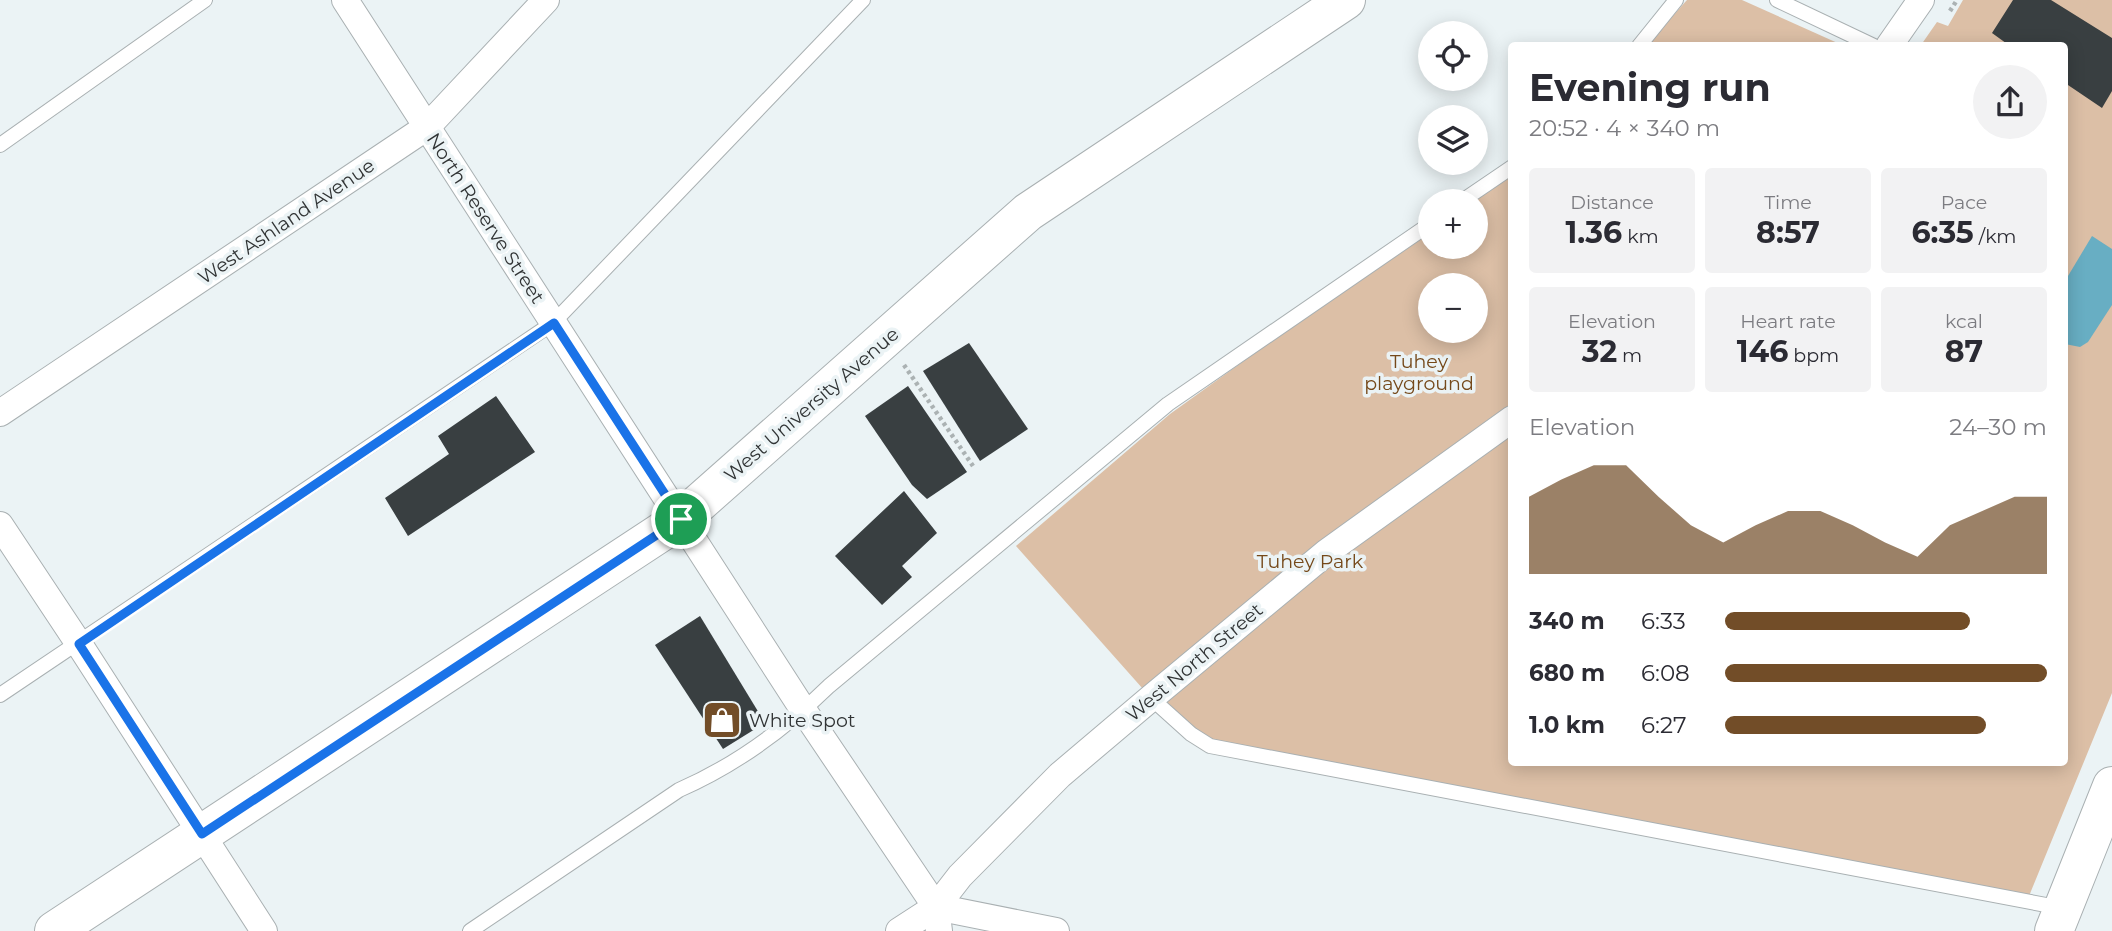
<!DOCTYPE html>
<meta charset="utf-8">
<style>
:root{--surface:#fff;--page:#f2f2f3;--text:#2b2b33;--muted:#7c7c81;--accent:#724d28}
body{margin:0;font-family:Montserrat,sans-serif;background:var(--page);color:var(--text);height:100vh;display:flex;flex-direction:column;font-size:26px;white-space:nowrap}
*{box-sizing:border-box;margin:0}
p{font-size:23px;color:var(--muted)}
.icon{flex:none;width:38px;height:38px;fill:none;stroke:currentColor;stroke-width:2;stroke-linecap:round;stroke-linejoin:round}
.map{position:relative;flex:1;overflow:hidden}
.side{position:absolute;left:1508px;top:42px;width:560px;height:724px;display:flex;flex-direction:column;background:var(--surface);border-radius:7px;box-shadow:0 4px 18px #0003}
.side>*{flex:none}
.fabs{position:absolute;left:1418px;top:21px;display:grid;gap:14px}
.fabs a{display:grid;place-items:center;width:70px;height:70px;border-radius:50%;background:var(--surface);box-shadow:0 4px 18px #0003;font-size:35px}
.pin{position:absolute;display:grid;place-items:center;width:60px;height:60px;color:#fff;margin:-30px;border:4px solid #fff;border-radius:50%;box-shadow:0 2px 7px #0007}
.round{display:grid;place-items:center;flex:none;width:74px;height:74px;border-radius:37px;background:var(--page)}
.summary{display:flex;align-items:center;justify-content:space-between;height:119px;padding:0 21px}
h1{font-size:38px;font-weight:700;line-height:52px}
.metrics{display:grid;grid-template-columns:repeat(3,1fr);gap:10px;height:119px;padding:7px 21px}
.metrics div{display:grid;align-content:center;border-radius:7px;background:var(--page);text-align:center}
.metrics b{font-size:30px;font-weight:700}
.metrics small{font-size:19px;font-weight:400}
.metrics p{font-size:19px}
.chart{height:196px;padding:14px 21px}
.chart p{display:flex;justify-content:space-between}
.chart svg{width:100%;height:126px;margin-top:7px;fill:var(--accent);opacity:.7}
ul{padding:0 21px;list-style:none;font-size:23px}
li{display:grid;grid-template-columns:112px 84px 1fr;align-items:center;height:52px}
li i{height:18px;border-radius:9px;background:var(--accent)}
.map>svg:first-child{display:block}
</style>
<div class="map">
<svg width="2112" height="931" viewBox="0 0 2112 931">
<rect width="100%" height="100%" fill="#ebf3f5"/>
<!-- green -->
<g fill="#dcbfa6" fill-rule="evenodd">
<path d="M1687 0H1742L1842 45 1646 46Z"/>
<path d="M1963 0H2112V693L2027 901 1210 746 1151 698 1016 546 1170 414 1430 227V247H1475V201H1466L1512 168V763H2065V46L1921 45 1937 22 1948 26ZM1430 285H1475V331H1430Z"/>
</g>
<!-- water -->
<path fill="#68aec3" d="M2092 236 2112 249V305L2088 342 2080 347 2065 344V281Z"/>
<!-- building -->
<g fill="#393f41">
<path d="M2013 0H2051L2112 38V91L2102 108 2065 83V46H2010L1992 33Z"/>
<path d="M969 343 1028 429 980 461 923 371Z"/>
<path d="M908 386 967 472 927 499 912 485 865 416Z"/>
<path d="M496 396 535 452 408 536 385 498 449 454 438 436Z"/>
<path d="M904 491 937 533 902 566 912 577 882 605 835 556Z"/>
<path d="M700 616 765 723 723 749 655 645Z"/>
</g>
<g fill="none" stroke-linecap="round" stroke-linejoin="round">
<!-- lane casing -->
<g stroke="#a9b0b2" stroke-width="16">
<g id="lane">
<path d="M1777 0 1874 46"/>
<path d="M1639 46 1676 0"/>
<path d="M0 145 205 0"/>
<path d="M1462 201 1512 167"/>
<path d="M0 695 553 323 863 0"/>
<path d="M1151 698 1191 734 1210 746 2062 908"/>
<path d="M470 931 679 790C734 766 786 728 829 686L1168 404 1430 224"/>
</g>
</g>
<!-- street casing -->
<g stroke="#a9b0b2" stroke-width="28">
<g id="street">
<path d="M345 0 804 711 936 907 939 931"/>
<path d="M1889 46 1921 0"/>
<path d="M0 413 427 127 546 0"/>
<path d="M0 525 79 644 264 931"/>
<path d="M936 907 1056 931"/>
<path d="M899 931 936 907 960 876 1060 775 1151 698 1327 552 1512 419"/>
</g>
</g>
<!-- secondary casing -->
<g stroke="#a9b0b2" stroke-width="40">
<g id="secondary">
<path d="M54 931 681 519 1028 212 1346 0"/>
<path d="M2054 931 2112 786"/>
</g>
</g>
<!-- path -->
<g stroke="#abb2b3" stroke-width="4.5" stroke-dasharray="3.5 3.5" stroke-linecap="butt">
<path d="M1950 11 1957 0"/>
<path d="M904 365 973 466"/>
</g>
<!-- lane -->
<use href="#lane" stroke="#fff" stroke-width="14"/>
<!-- street -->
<use href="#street" stroke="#fff" stroke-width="26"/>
<!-- secondary -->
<use href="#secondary" stroke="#fff" stroke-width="38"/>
</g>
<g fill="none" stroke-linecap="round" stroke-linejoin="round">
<!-- route casing -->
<g stroke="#fff" stroke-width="14">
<path id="route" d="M554 323 681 519 202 834 79 644Z"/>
</g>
<!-- route -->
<use href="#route" stroke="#1a73e8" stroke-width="9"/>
</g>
<!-- icons -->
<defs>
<g id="shop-square" transform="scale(2.0125)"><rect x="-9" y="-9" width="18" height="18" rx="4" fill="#724d28" stroke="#ebf3f5"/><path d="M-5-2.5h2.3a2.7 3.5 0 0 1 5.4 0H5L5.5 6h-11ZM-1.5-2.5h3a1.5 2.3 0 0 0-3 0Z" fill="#fff"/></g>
</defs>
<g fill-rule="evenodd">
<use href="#shop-square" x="722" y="720"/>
</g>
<g text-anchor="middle" stroke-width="7" stroke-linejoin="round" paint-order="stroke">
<!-- street labels -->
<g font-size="19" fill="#313435" stroke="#ebf3f5">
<text transform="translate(486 218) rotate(57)" y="7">North Reserve Street</text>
<text transform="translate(286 221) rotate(-34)" y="7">West Ashland Avenue</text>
<text transform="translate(811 404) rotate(-41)" y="7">West University Avenue</text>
<text transform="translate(1194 662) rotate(-40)" y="7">West North Street</text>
</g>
<!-- park labels -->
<g font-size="19" fill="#75491a" stroke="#ebf3f5">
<text x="1419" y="368">Tuhey<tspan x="1419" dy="22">playground</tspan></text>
<text x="1310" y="568">Tuhey Park</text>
</g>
<!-- poi labels -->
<g font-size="19" fill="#313435" stroke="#ebf3f5" text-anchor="start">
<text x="749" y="727">White Spot</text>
</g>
</g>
</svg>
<div class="fabs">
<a><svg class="icon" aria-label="locate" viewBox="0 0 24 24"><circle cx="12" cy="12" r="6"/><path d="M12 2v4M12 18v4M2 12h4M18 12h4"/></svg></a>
<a><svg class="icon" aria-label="layers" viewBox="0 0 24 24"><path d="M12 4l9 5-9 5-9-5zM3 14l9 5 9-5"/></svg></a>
<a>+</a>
<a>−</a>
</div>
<div class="pin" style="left:681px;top:519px;background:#1e9e55"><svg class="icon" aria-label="arrive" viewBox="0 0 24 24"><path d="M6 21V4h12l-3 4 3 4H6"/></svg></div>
<section class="side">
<div class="summary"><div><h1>Evening run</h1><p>20:52 · 4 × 340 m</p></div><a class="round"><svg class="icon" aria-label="share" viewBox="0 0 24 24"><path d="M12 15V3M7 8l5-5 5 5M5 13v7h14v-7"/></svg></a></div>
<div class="metrics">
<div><p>Distance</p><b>1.36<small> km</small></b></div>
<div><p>Time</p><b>8:57</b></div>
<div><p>Pace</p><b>6:35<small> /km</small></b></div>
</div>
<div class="metrics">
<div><p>Elevation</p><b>32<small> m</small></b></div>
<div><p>Heart rate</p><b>146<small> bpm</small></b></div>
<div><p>kcal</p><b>87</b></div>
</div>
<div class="chart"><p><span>Elevation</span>24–30 m</p>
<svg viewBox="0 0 160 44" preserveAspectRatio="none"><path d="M0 44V17L10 11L20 6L30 6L40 17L50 27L60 33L70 27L80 22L90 22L100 27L110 33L120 38L130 27L140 22L150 17L160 17V44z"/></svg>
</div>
<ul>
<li><b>340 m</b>6:33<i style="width:76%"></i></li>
<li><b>680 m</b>6:08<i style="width:100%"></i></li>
<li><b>1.0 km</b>6:27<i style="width:81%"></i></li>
</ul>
</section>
</div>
